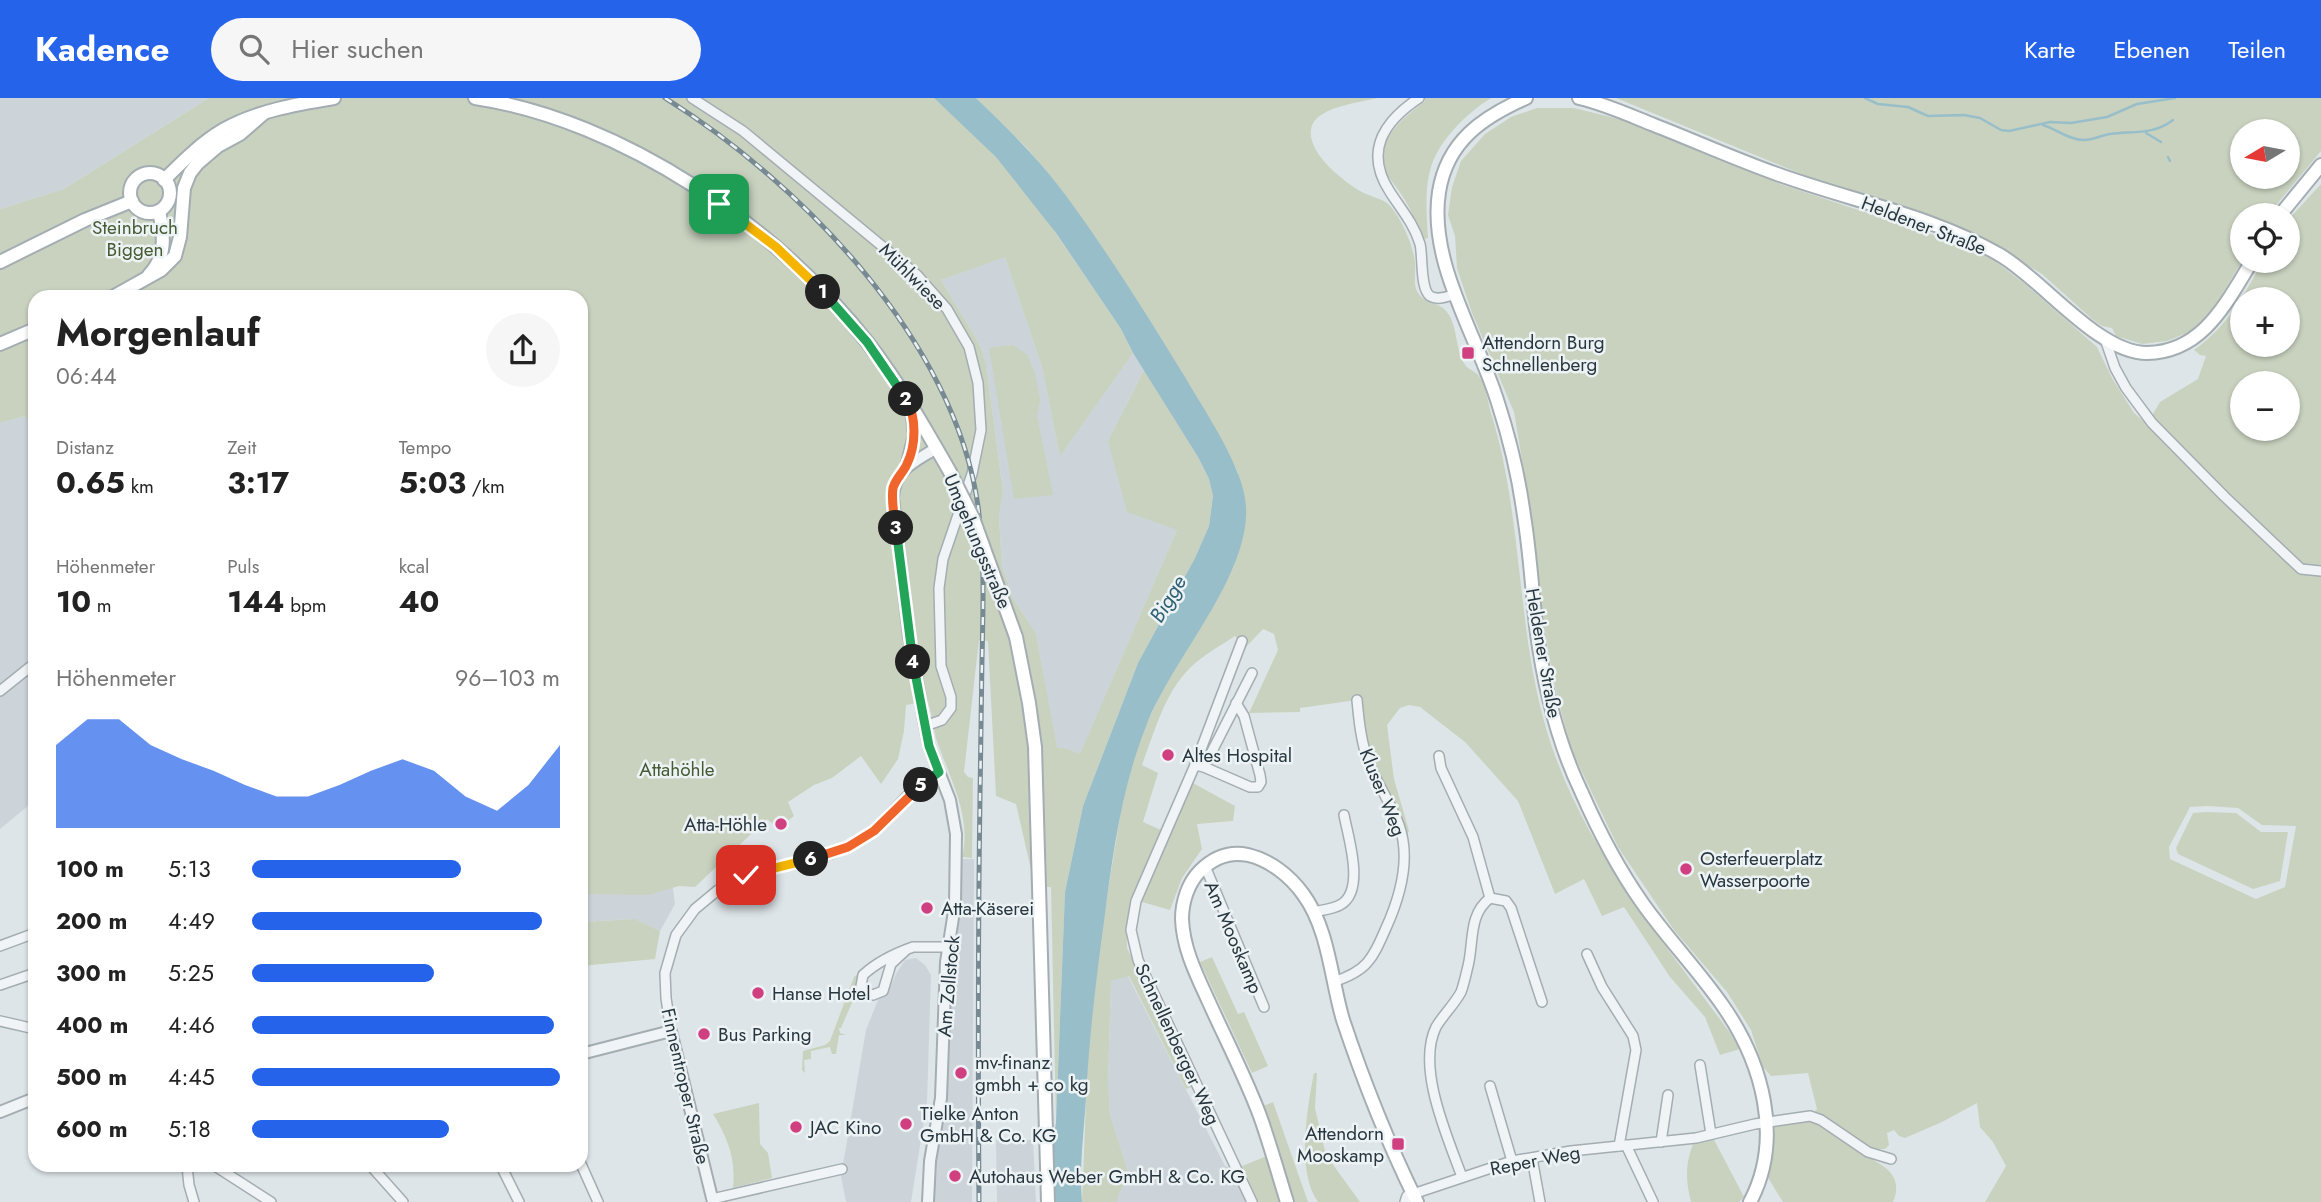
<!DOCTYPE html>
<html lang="de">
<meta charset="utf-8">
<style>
:root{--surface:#fff;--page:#f6f6f6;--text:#222;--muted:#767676;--accent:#2563eb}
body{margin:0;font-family:Jost,sans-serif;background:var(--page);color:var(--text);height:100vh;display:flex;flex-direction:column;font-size:26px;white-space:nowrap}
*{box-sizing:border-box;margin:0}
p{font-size:23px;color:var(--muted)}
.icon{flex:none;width:38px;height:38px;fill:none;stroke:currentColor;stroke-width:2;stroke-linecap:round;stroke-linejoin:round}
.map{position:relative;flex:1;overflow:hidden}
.drawer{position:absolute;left:28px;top:192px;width:560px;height:882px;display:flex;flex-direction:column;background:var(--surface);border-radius:21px;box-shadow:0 2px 5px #0004}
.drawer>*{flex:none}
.needle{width:46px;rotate:260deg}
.buttons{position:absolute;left:2230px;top:21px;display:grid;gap:14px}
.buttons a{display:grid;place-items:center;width:70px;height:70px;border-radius:50%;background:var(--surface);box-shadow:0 2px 5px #0004;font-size:35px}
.pin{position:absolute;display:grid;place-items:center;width:60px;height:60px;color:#fff;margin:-30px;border-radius:14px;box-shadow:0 4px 10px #0006}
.km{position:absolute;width:35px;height:35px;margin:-18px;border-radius:50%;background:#222;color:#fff;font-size:19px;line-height:35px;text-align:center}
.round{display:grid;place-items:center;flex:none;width:74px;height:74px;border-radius:37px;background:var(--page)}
.overview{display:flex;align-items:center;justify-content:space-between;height:119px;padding:0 28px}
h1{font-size:38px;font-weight:700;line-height:52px}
.stats{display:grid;grid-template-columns:repeat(3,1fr);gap:10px;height:119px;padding:7px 28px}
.stats div{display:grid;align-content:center}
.stats b{font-size:30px;font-weight:700}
.stats small{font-size:19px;font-weight:400}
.stats p{font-size:19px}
.chart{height:196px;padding:14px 28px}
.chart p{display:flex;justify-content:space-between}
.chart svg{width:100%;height:126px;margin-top:7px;fill:var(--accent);opacity:.7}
ul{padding:0 28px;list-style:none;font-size:23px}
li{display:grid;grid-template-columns:112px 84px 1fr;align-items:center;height:52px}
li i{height:18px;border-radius:9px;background:var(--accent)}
header{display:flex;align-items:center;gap:42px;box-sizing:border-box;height:98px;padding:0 35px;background:var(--accent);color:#fff}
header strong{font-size:33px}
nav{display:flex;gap:38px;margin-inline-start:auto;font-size:24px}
.search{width:490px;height:63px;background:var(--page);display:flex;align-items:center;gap:18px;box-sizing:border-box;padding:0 24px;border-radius:38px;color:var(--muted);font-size:26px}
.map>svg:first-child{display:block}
</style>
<header>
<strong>Kadence</strong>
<div class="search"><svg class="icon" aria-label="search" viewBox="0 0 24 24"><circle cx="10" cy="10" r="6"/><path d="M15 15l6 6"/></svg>Hier suchen</div>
<nav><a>Karte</a><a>Ebenen</a><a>Teilen</a></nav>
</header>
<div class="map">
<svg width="2321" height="1104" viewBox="0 0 2321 1104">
<rect width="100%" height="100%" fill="#dee5e8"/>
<!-- built -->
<g fill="#ccd4da">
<path d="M0 0H209L64 91 0 111Z"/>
<path d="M1005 158 1042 269 1060 357 1133 255 1144 272 1108 343 1177 432 1080 657 1065 650H1056L1036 536 1013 500 1002 468 999 418 1003 392 986 268 980 247 941 182Z"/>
<path d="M25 318 35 333V702L0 731V325Z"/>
<path d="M962 761H974L972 1104H935L933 1082 947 998 951 890 953 860 961 813Z"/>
<path d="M672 784 675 806 660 833 634 821 581 824V785Z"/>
<path d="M916 860 925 867 931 877 927 1004 911 1104H846L841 1078 866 932 878 902 887 896 896 876 905 862Z"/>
<path d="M1128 878 1225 1068 1236 1071 1252 1104H1117V1097L1129 1077 1110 1018 1108 984 1111 883Z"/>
<path d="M996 1042H1033L1036 1104H997Z"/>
</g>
<!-- green -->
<g fill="#c9d2bf" fill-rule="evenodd">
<path d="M209 0H934L996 58 1040 112 1121 231 1133 255 1060 358 1042 269 1005 159 941 182 980 247 986 267 1003 393 999 418 1002 468 1013 500 1036 536 1057 650H1065L1080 656 1177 432 1127 414 1108 343 1144 272 1198 359 1209 381 1213 398 1209 428 1195 460 1138 565 1083 708 1065 794 1056 1024 1051 789H1035L1016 706 996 698 988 543 979 542 964 674 968 679 973 680 972 760 962 759C972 720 951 683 938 646 933 632 932 617 928 603L906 607 904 633 898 661 881 686 861 658 832 680 814 687 788 704 794 718 778 730 767 721 695 789 679 788 648 797 581 796V200H35V333L25 318 0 325V111L64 91Z"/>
<path d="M976 0H1377C1359 5 1313 9 1311 32 1308 56 1343 83 1362 94 1369 98 1380 100 1387 105 1400 116 1414 149 1415 165 1416 174 1413 186 1417 193 1423 205 1435 203 1444 211 1459 224 1454 253 1466 268 1470 272 1476 274 1479 278 1486 287 1488 305 1491 315 1523 418 1516 527 1546 630 1580 747 1660 838 1730 935L1740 951 1720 957 1705 919 1670 879 1624 809 1602 818 1584 781 1555 796 1518 703 1465 644 1420 609 1409 607 1400 610 1387 627 1394 681 1409 733 1403 741 1375 680 1357 602 1300 610V614L1249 615 1278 552 1274 536 1263 531 1245 550 1235 538C1220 548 1203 557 1190 570 1165 594 1154 635 1142 667L1158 675 1143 724 1161 732C1145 771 1125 807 1127 850L1176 948 1192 989 1186 991 1129 878 1111 883 1108 984 1110 1017 1129 1077 1118 1097 1117 1104H1082L1088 953 1098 855 1121 712 1132 664 1148 623 1166 584 1205 522 1234 468 1238 375 1212 325 1171 257 1063 94 1026 49Z"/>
<path d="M1425 0H1491C1467 15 1440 41 1431 69 1424 91 1427 118 1428 140L1424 141C1417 128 1412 114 1405 102 1399 91 1387 80 1384 69 1375 41 1406 18 1425 3Z"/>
<path d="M1616 0H2321V53L2268 117H2242V163L2211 215 2192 233 2167 243 2142 246 2116 238 2112 230 2102 228 2092 221 2042 176 1975 136 1936 121 1821 84ZM2242 33H2287V79H2242Z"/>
<path d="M1537 10H1574L1635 25 1783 87 1964 147 1995 163 2026 187 2097 249 2112 280 2134 315 2147 326 2160 304 2198 281 2206 258 2200 257 2194 252C2228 228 2243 198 2263 163H2287V123L2321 86V1104H1985L2006 1068 1993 1044 1980 1029 1977 1005 1942 1024 1905 1040 1899 1038 1894 1032 1887 1035 1889 1047 1885 1051H1874L1873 1062C1891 1071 1902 1083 1893 1104H1783L1767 1078 1774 1052 1775 1026 1806 1023 1817 1011 1808 975 1771 978 1763 969 1751 932 1727 894 1674 832 1618 749 1570 649 1553 580 1541 510 1530 409 1514 314 1472 215 1457 170 1455 138 1448 117 1452 89 1461 63 1485 36 1511 19ZM2242 201H2287V247H2242ZM2242 285H2287V331H2242ZM2208 708 2238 710 2262 727 2296 728 2285 789 2256 801 2170 761 2169 749 2190 709Z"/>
<path d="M1013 247 1027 256 1035 275 1040 302 1037 318 1053 397 1014 401 989 250Z"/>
<path d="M1191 684 1235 708 1233 723 1197 726 1202 751 1182 780 1170 812 1142 804Z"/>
<path d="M2206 714 2236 715 2261 734H2288L2280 783 2253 791 2178 756 2176 750 2193 715Z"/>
<path d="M635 821 660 833 655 861 581 868V824Z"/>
<path d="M1212 859 1238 916 1244 914 1268 968 1252 975 1200 864Z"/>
<path d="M864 871 857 883 861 901 854 900 841 930H839L840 935 846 937H839L836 956H832L830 949 811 953V961L804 962 805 975 802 972 803 953 825 947 830 943 854 879Z"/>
<path d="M1314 975H1317L1315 1010 1326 1057 1360 1104H1318C1296 1073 1307 1011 1314 975Z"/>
<path d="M1273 1004 1308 1104H1295L1263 1008Z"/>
<path d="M759 1005 760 1046 768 1055 772 1080 733 1090C736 1061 728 1040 713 1016Z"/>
<path d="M1711 1036 1744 1099 1739 1104H1691C1685 1080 1685 1062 1696 1040Z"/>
<path d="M1267 1058 1282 1104H1258L1242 1068Z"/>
</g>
<!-- water -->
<path fill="#98bec9" d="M934 0H976C1007 30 1038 60 1064 95 1107 153 1147 217 1185 279 1203 310 1225 342 1238 376 1243 388 1247 404 1246 418 1243 486 1172 562 1147 626 1121 690 1113 756 1104 823 1096 882 1089 940 1086 1000 1084 1034 1079 1070 1082 1104H1056L1055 1097 1053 1043 1056 1024 1065 794 1083 708 1138 565 1195 460 1209 428 1213 398 1209 381 1198 359 1133 255 1121 231 1056 135 996 59Z"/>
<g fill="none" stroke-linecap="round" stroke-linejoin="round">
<!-- stream -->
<g stroke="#98bec9" stroke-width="2.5">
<path d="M1865 0 1878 6 1908 9 1928 18 1964 17 1980 20 2001 32 2009 33 2050 24 2071 25 2107 19 2137 6 2175 0"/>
<path d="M2043 27C2056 31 2069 42 2084 42 2093 42 2102 37 2110 36 2133 33 2154 37 2173 22"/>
<path d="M2146 35 2161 44"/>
<path d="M2168 59 2170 63"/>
</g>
<!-- minor casing -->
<g stroke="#a3adb2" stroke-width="12">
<g id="minor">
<path d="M692 0 743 33 917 177 947 211 969 249 978 285 981 332 972 376 943 461 939 490 941 568 951 599V610L942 622 925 628"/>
<path d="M1419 0C1383 24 1364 54 1390 94 1401 111 1414 126 1420 146 1423 158 1420 191 1430 198 1438 203 1448 198 1456 196"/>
<path d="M2105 241 2115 270 2126 290 2152 325 2224 398 2301 471 2321 473"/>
<path d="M1242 543 1195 667 1136 803 1131 832 1138 862 1252 1104"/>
<path d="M0 593 35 565"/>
<path d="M1439 658 1441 670 1473 739 1490 800"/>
<path d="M1195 667 1204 669 1250 689H1258L1261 684 1260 677 1244 618 1236 605"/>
<path d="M1204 669 1252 575"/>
<path d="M1205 768 1264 909"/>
<path d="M1313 814C1322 812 1333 811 1340 807 1366 793 1348 739 1344 717"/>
<path d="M0 848 35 835"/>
<path d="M906 852 891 866 883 893 873 897 865 894 861 888 863 877C876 865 896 855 913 849H949"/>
<path d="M1587 856 1602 889 1633 938 1636 952 1619 1048"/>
<path d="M1333 884C1367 873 1372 862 1386 830 1400 799 1411 760 1399 727 1391 705 1377 686 1369 665 1361 645 1359 623 1357 602"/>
<path d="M0 887 35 875"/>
<path d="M0 923 35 931"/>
<path d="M671 933 666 900 665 875 676 837 695 811 718 792 746 777 831 756 848 749 874 733 912 693 939 674"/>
<path d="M1700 967 1711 1036"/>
<path d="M1490 988 1512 1063"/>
<path d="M1661 1044 1668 997"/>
<path d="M1626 1047 1653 1104"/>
<path d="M1532 1060 1540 1104"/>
<path d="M581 1066 598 1104"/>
<path d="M187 1068 189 1087 194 1104"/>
<path d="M215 1068 271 1104"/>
<path d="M371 1068 403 1104"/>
<path d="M501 1068 519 1104"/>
<path d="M1462 1079C1448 1040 1416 970 1436 929 1443 917 1454 907 1461 894 1464 886 1466 876 1468 868 1474 844 1468 817 1490 800L1506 803 1511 810 1542 904"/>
<path d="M712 1101 842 1071"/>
<path d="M1405 1104 1407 1098 1512 1063 1571 1053 1696 1040 1755 1026 1810 1018 1821 1022 1868 1054 1891 1061"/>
</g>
</g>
<!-- tertiary casing -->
<g stroke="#a3adb2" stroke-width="14">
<g id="tertiary">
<path d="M906 369 914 337 911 310"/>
<path d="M581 956 671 933 713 1104"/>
<path d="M0 1014 35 1000"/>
<path d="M928 1104 930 1063 941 1000 946 864 955 807 956 736 950 702 929 648 925 628 909 538 893 400C895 370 914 365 936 350"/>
</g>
</g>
<!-- secondary casing -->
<g stroke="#a3adb2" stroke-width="16">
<g id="secondary">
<path d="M475 0C622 22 778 129 868 245 899 285 925 330 950 374"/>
<path d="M1526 0C1483 19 1447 43 1439 94 1428 165 1478 239 1498 305 1510 342 1519 380 1524 418 1530 454 1532 491 1536 528 1543 583 1557 643 1581 693 1598 732 1619 772 1643 806 1668 841 1698 872 1723 908 1762 964 1784 1040 1750 1104"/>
<path d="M1579 0C1605 6 1629 17 1654 27 1695 43 1735 61 1777 76 1851 103 1931 117 2000 157 2043 182 2098 255 2147 255 2203 254 2226 205 2252 163"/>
<circle cx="150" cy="95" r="20"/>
<path d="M164 82C182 64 201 45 223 32 256 13 297 6 334 0"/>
<path d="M2280 117 2321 67"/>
<path d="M0 164 85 122 132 103"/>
<path d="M149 177C167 158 164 136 159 113"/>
<path d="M111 200 161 172 175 158 180 139 184 90 190 75 197 66 218 48 240 36 263 16"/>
<path d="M0 246 35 231"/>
<path d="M1016 539 1029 605 1035 649 1048 1104"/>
<path d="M1287 1104C1278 1075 1270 1046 1260 1018 1245 978 1225 940 1208 902 1196 876 1183 850 1182 821 1182 804 1188 785 1200 773 1214 759 1229 753 1248 757 1270 762 1290 778 1303 796 1329 831 1331 882 1343 922 1364 985 1388 1045 1417 1104"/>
</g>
</g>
<!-- minor -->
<use href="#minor" stroke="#f1f4f6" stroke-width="9"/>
<!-- tertiary -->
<use href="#tertiary" stroke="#f1f4f6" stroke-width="10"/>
<!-- secondary -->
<use href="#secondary" stroke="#fff" stroke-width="12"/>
<!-- rail casing -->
<g stroke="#778992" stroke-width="5">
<path id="rail" d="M665 0C801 85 955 243 978 408 985 460 983 511 982 562 981 607 981 652 980 698 978 833 978 969 979 1104"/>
</g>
<!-- rail -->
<use href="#rail" stroke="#edf3f5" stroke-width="2.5" stroke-dasharray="8" stroke-linecap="butt"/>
<!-- secondary-bridge casing -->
<g stroke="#a3adb2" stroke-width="16" stroke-linecap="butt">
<path id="secondary-bridge" d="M950 374 973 420 1016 539"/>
</g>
<!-- secondary-bridge -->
<use href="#secondary-bridge" stroke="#fff" stroke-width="12"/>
</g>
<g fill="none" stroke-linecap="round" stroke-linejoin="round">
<!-- split-1 casing -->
<g stroke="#fff" stroke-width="14">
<path id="split-1" d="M719 106 776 149 823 194"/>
</g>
<!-- split-2 casing -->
<g stroke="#fff" stroke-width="14">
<path id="split-2" d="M823 194 867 244 906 301"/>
</g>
<!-- split-3 casing -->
<g stroke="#fff" stroke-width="14">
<path id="split-3" d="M896 430C894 417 891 403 893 390 896 380 903 375 907 366 916 347 917 319 906 301"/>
</g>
<!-- split-4 casing -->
<g stroke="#fff" stroke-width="14">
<path id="split-4" d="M896 430 913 564"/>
</g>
<!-- split-5 casing -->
<g stroke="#fff" stroke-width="14">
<path id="split-5" d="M913 564 929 648 939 674 921 687"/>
</g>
<!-- split-6 casing -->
<g stroke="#fff" stroke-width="14">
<path id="split-6" d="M811 761 848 749 874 733 921 687"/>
</g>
<!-- split-7 casing -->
<g stroke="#fff" stroke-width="14">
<path id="split-7" d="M746 777 811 761"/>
</g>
<!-- split-1 -->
<use href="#split-1" stroke="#f5b400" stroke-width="9"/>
<!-- split-2 -->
<use href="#split-2" stroke="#22a559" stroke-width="9"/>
<!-- split-3 -->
<use href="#split-3" stroke="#f0652b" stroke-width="9"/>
<!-- split-4 -->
<use href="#split-4" stroke="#22a559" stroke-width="9"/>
<!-- split-5 -->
<use href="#split-5" stroke="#22a559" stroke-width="9"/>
<!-- split-6 -->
<use href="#split-6" stroke="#f0652b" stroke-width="9"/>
<!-- split-7 -->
<use href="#split-7" stroke="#f5b400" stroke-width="9"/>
</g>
<!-- markers -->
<g fill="#d03f7f" stroke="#edf3f5" stroke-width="2.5">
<rect x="1461" y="248" width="14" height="14" rx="3.5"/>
<circle cx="1168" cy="657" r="7"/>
<circle cx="781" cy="726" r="7"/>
<circle cx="1686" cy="771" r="7"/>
<circle cx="927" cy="810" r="7"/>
<circle cx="758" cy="895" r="7"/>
<circle cx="704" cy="936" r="7"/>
<circle cx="961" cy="975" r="7"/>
<circle cx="906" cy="1026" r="7"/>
<circle cx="796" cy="1029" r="7"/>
<rect x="1391" y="1039" width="14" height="14" rx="3.5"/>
<circle cx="955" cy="1078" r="7"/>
</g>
<g text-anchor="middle" stroke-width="5" stroke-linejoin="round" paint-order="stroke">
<!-- street labels -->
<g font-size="19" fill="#27363f" stroke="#edf3f5">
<text transform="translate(1924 127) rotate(21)" y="7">Heldener Straße</text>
<text transform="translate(913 178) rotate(45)" y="7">Mühlwiese</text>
<text transform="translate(978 443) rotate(67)" y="7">Umgehungsstraße</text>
<text transform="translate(1544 555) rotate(80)" y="7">Heldener Straße</text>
<text transform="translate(1383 694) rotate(68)" y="7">Kluser Weg</text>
<text transform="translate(1234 839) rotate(67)" y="7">Am Mooskamp</text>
<text transform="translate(948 888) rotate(-85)" y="7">Am Zollstock</text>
<text transform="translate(1178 946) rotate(65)" y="7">Schnellenberger Weg</text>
<text transform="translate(686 988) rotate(77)" y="7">Finnentroper Straße</text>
<text transform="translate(1535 1062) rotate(-11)" y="7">Reper Weg</text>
</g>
<!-- park labels -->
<g font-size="19" fill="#465b34" stroke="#edf3f5">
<text x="135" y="136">Steinbruch<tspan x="135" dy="22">Biggen</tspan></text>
<text x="677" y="678">Attahöhle</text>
</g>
<!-- poi labels -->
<g font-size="19" fill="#27363f" stroke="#edf3f5" text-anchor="start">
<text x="1482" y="251">Attendorn Burg<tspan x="1482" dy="22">Schnellenberg</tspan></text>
<text x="1182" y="664">Altes Hospital</text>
<text x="767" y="733" text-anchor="end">Atta-Höhle</text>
<text x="1700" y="767">Osterfeuerplatz<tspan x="1700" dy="22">Wasserpoorte</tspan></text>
<text x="941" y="817">Atta-Käserei</text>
<text x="772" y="902">Hanse Hotel</text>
<text x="718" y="943">Bus Parking</text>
<text x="975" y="971">mv-finanz<tspan x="975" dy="22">gmbh + co kg</tspan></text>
<text x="920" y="1022">Tielke Anton<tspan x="920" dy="22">GmbH &amp; Co. KG</tspan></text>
<text x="810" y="1036">JAC Kino</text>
<text x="1384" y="1042" text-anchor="end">Attendorn<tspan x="1384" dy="22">Mooskamp</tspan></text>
<text x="969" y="1085">Autohaus Weber GmbH &amp; Co. KG</text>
</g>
<!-- water labels -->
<g font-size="21" font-style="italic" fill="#306173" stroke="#edf3f5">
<text transform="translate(1168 501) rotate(-59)" y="7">Bigge</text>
</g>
</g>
</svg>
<div class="buttons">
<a><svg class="needle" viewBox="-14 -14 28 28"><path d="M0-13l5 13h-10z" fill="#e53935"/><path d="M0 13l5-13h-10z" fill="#767676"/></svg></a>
<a><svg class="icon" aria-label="locate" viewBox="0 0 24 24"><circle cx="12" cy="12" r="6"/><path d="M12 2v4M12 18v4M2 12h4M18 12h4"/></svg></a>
<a>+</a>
<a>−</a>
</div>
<div class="pin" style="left:719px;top:106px;background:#1e9e55"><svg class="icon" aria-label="arrive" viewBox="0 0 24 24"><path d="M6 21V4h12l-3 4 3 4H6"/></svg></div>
<div class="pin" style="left:746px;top:777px;background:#d93025"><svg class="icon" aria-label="check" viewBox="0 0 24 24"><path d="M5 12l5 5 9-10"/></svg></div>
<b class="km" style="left:823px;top:194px">1</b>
<b class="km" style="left:906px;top:301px">2</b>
<b class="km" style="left:896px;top:430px">3</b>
<b class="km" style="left:913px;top:564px">4</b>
<b class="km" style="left:921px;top:687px">5</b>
<b class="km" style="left:811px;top:761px">6</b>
<section class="drawer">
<div class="overview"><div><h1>Morgenlauf</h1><p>06:44</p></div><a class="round"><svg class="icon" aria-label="share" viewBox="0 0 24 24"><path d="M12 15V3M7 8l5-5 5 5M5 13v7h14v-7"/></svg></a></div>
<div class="stats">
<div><p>Distanz</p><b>0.65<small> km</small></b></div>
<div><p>Zeit</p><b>3:17</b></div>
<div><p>Tempo</p><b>5:03<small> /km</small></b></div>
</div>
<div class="stats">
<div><p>Höhenmeter</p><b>10<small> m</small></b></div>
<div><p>Puls</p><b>144<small> bpm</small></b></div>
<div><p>kcal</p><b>40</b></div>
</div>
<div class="chart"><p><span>Höhenmeter</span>96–103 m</p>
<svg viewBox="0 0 160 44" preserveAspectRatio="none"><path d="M0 44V15L10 6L20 6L30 15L40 20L50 24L60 29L70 33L80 33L90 29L100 24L110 20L120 24L130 33L140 38L150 29L160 15V44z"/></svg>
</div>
<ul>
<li><b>100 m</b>5:13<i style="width:68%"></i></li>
<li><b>200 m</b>4:49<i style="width:94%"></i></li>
<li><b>300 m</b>5:25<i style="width:59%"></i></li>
<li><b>400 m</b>4:46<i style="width:98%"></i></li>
<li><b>500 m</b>4:45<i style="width:100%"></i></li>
<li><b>600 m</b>5:18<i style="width:64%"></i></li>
</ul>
</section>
</div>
